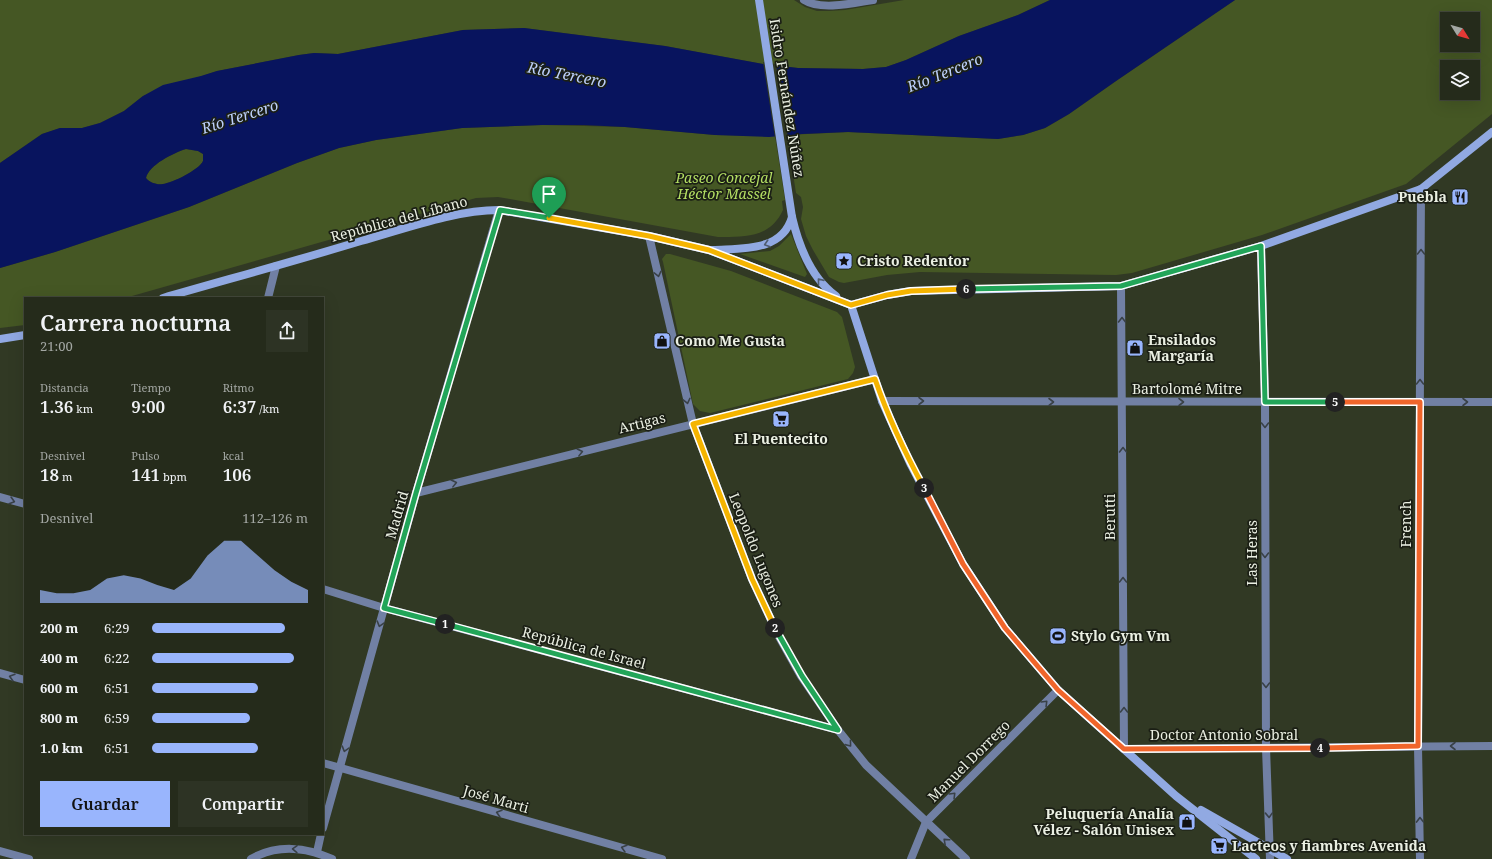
<!DOCTYPE html>
<html lang="es">
<meta charset="utf-8">
<style>
:root{--surface:#252b1b;--page:#2d3324;--text:#f1f3f6;--muted:#a3a7a3;--line:#42473a;--accent:#99b5fd}
body{margin:0;font-family:"Noto Serif",serif;background:var(--page);color:var(--text);height:100vh;display:flex;flex-direction:column;font-size:15px;white-space:nowrap}
*{box-sizing:border-box;margin:0}
p{font-size:13px;color:var(--muted)}
.icon{flex:none;width:22px;height:22px;fill:none;stroke:currentColor;stroke-width:2;stroke-linecap:round;stroke-linejoin:round}
.map{position:relative;flex:1;overflow:hidden}
.details{position:absolute;left:24px;top:297px;width:300px;height:538px;display:flex;flex-direction:column;background:var(--surface);border-radius:0px;box-shadow:0 4px 16px #0002,0 0 0 1px var(--line)}
.details>*{flex:none}
.needle{width:26px;rotate:127deg}
.buttons{position:absolute;left:1440px;top:12px;display:grid;gap:8px}
.buttons a{display:grid;place-items:center;width:40px;height:40px;border-radius:0px;background:var(--surface);box-shadow:0 4px 16px #0002,0 0 0 1px var(--line);font-size:20px}
.pin{position:absolute;display:grid;place-items:center;width:34px;height:34px;color:#fff;margin:-41px -17px;border-radius:50% 50% 50% 0;rotate:-45deg;box-shadow:0 0 4px #0007}
.pin .icon{rotate:45deg}
.km{position:absolute;width:20px;height:20px;margin:-10px;border-radius:50%;background:#222;color:#fff;font-size:11px;line-height:20px;text-align:center}
.round{display:grid;place-items:center;flex:none;width:42px;height:42px;border-radius:0px;background:var(--page)}
.summary{display:flex;align-items:center;justify-content:space-between;height:68px;padding:0 16px}
h1{font-size:22px;font-weight:600;line-height:30px}
.stats{display:grid;grid-template-columns:repeat(3,1fr);gap:6px;height:68px;padding:4px 16px}
.stats div{display:grid;align-content:center}
.stats b{font-size:17px;font-weight:600}
.stats small{font-size:11px;font-weight:400}
.stats p{font-size:11px}
.chart{height:112px;padding:8px 16px}
.chart p{display:flex;justify-content:space-between}
.chart svg{width:100%;height:72px;margin-top:4px;fill:var(--accent);opacity:.7}
.action{display:flex;gap:8px;margin-top:auto;padding:8px 16px}
.action a{flex:1;height:46px;border-radius:0px;background:var(--accent);color:#111;font-size:16px;font-weight:600;line-height:46px;text-align:center}
.action a+a{background:var(--page);color:var(--text)}
ul{padding:0 16px;list-style:none;font-size:13px}
li{display:grid;grid-template-columns:64px 48px 1fr;align-items:center;height:30px}
li i{height:10px;border-radius:5px;background:var(--accent)}
.map>svg:first-child{display:block}
</style>
<div class="map">
<svg width="1492" height="859" viewBox="0 0 1492 859">
<rect width="100%" height="100%" fill="#313924"/>
<!-- green -->
<g fill="#455724" fill-rule="evenodd">
<path d="M0 0H794L805 7 817 11H829L845 10 904 0H1050L1018 15 959 36 906 60 886 67 863 69 798 68 763 64 665 46 524 28 463 30 338 54 314 53 299 55 217 71 143 96 124 111 100 123 82 128H60L42 134 0 163Z"/>
<path d="M1235 0H1492V114L1406 184 1262 235 1132 273 1116 275 920 272 887 275 844 283 839 282 829 277 813 250 806 236 801 219 803 207 801 197 796 193 787 135 848 132 998 139 1023 135 1045 128 1069 114 1116 81ZM1447 19H1473V45H1447ZM1447 67H1473V93H1447Z"/>
<path d="M542 125 625 127 715 135 775 136 785 200 782 201 783 210C770 238 745 237 718 237L510 199 498 197 476 198 125 298H25V325L0 328V268L55 252 189 207 297 163 339 148 376 140 462 128Z"/>
<path d="M186 149 198 151 203 154C203 155 203 160 203 161 199 170 172 183 163 184 157 185 150 183 146 178 149 165 173 153 186 149Z"/>
<path d="M791 234 807 274 805 277 740 254 770 251 779 246Z"/>
<path d="M666 254H670L731 271 837 312 842 317 855 367 853 373 848 379 710 413 700 411 693 404 663 262 662 259Z"/>
</g>
<!-- water -->
<path fill="#08145e" fill-rule="evenodd" d="M1050 0H1235L1116 81 1069 114 1045 128 1023 135 998 139 848 132 802 134 769 137 715 135 625 127 584 125H542L462 128 376 140 339 148 297 163 189 207 55 252 0 268V163L42 134 60 128H82L100 123 124 111 143 96 163 85 201 76 217 71 299 55 314 53 338 54 463 30 524 28 665 46 763 64 798 68 863 69 886 67 906 60 959 36 1018 15ZM186 149 198 151 203 154C203 155 203 159 203 161 199 170 172 183 163 184 157 185 150 183 146 178 149 165 173 153 186 149Z"/>
<!-- pier -->
<path fill="#313924" d="M763 62 776 64 788 137 775 138Z"/>
<g fill="none" stroke-linecap="round" stroke-linejoin="round">
<!-- street -->
<g stroke="#7180a4" stroke-width="8">
<path d="M804 0C821 11 854 3 873 0"/>
<path d="M649 236 693 424 752 579 777 633 801 676 838 730 866 765 966 859"/>
<path d="M1261 246 1265 402 1266 748 1270 859"/>
<path d="M1121 286 1124 749 1492 746"/>
<path d="M268 298 276 266"/>
<path d="M882 401 1492 402"/>
<path d="M416 493 875 379"/>
<path d="M0 497 25 504"/>
<path d="M323 589 384 608 838 730"/>
<path d="M0 673 25 680"/>
<path d="M323 763 662 859"/>
<path d="M323 828 416 493 499 210"/>
<path d="M0 851 29 859"/>
<path d="M317 852 321 834"/>
<path d="M251 859C277 844 306 847 332 859"/>
<path d="M911 859 926 822 1058 690"/>
<path d="M1420 859 1418 746 1421 189"/>
</g>
<!-- secondary -->
<g stroke="#91a9e2" stroke-width="8">
<path d="M759 0 792 217C799 247 811 278 836 296"/>
<path d="M713 250C742 248 782 252 792 217"/>
<path d="M163 298C229 279 295 261 361 241 404 229 455 210 499 210L649 236 709 250 851 305"/>
<path d="M851 305 882 401 911 465 963 564 1005 628 1058 690 1176 796 1256 859"/>
<path d="M851 305 887 295 911 291 1121 286 1261 246 1421 189 1492 132"/>
<path d="M0 339 25 335"/>
<path d="M1201 810 1287 859"/>
</g>
</g>
<!-- one-way arrows -->
<defs><path id="oneway-chevron" d="M-2-3.5L2.5 0L-2 3.5" fill="none" stroke-width="1.6" stroke-linecap="round" stroke-linejoin="round"/></defs>
<g stroke="#505d71">
<use href="#oneway-chevron" transform="translate(767 244) rotate(162)"/>
<use href="#oneway-chevron" transform="translate(820 281) rotate(-129)"/>
</g>
<g stroke="#394147">
<use href="#oneway-chevron" transform="translate(1421 252) rotate(-90)"/>
<use href="#oneway-chevron" transform="translate(658 274) rotate(77)"/>
<use href="#oneway-chevron" transform="translate(1122 320) rotate(-90)"/>
<use href="#oneway-chevron" transform="translate(1420 382) rotate(-90)"/>
<use href="#oneway-chevron" transform="translate(687 401) rotate(77)"/>
<use href="#oneway-chevron" transform="translate(921 401)"/>
<use href="#oneway-chevron" transform="translate(1051 402)"/>
<use href="#oneway-chevron" transform="translate(1181 402)"/>
<use href="#oneway-chevron" transform="translate(1465 402)"/>
<use href="#oneway-chevron" transform="translate(1265 425) rotate(90)"/>
<use href="#oneway-chevron" transform="translate(1123 450) rotate(-90)"/>
<use href="#oneway-chevron" transform="translate(580 452) rotate(-14)"/>
<use href="#oneway-chevron" transform="translate(454 483) rotate(-14)"/>
<use href="#oneway-chevron" transform="translate(12 501) rotate(16)"/>
<use href="#oneway-chevron" transform="translate(1265 555) rotate(90)"/>
<use href="#oneway-chevron" transform="translate(1123 580) rotate(-90)"/>
<use href="#oneway-chevron" transform="translate(380 624) rotate(106)"/>
<use href="#oneway-chevron" transform="translate(12 677) rotate(-164)"/>
<use href="#oneway-chevron" transform="translate(1266 685) rotate(90)"/>
<use href="#oneway-chevron" transform="translate(1045 703) rotate(-45)"/>
<use href="#oneway-chevron" transform="translate(1124 710) rotate(-90)"/>
<use href="#oneway-chevron" transform="translate(849 744) rotate(51)"/>
<use href="#oneway-chevron" transform="translate(1453 746) rotate(180)"/>
<use href="#oneway-chevron" transform="translate(345 749) rotate(106)"/>
<use href="#oneway-chevron" transform="translate(953 795) rotate(-45)"/>
<use href="#oneway-chevron" transform="translate(499 813) rotate(-164)"/>
<use href="#oneway-chevron" transform="translate(1269 815) rotate(88)"/>
<use href="#oneway-chevron" transform="translate(1420 820) rotate(-91)"/>
<use href="#oneway-chevron" transform="translate(946 841) rotate(-138)"/>
<use href="#oneway-chevron" transform="translate(624 848) rotate(-164)"/>
<use href="#oneway-chevron" transform="translate(295 849) rotate(-178)"/>
</g>
<g fill="none" stroke-linecap="round" stroke-linejoin="round">
<!-- split-1 casing -->
<g stroke="#fff" stroke-width="8">
<path id="split-1" d="M445 624 384 608 416 493 500 210 549 218"/>
</g>
<!-- split-2 casing -->
<g stroke="#fff" stroke-width="8">
<path id="split-2" d="M445 624 838 730 802 676 775 628"/>
</g>
<!-- split-3 casing -->
<g stroke="#fff" stroke-width="8">
<path id="split-3" d="M775 628 752 579 693 424 875 379C888 417 905 453 924 488"/>
</g>
<!-- split-4 casing -->
<g stroke="#fff" stroke-width="8">
<path id="split-4" d="M924 488 963 564 1005 628 1058 690 1124 749 1320 748"/>
</g>
<!-- split-5 casing -->
<g stroke="#fff" stroke-width="8">
<path id="split-5" d="M1320 748 1418 746 1420 402H1335"/>
</g>
<!-- split-6 casing -->
<g stroke="#fff" stroke-width="8">
<path id="split-6" d="M966 289 1121 286 1261 246 1265 402H1335"/>
</g>
<!-- split-7 casing -->
<g stroke="#fff" stroke-width="8">
<path id="split-7" d="M549 218 649 236 709 250 851 305 887 295 911 291 966 289"/>
</g>
<!-- split-1 -->
<use href="#split-1" stroke="#22a559" stroke-width="5"/>
<!-- split-2 -->
<use href="#split-2" stroke="#22a559" stroke-width="5"/>
<!-- split-3 -->
<use href="#split-3" stroke="#f5b400" stroke-width="5"/>
<!-- split-4 -->
<use href="#split-4" stroke="#f0652b" stroke-width="5"/>
<!-- split-5 -->
<use href="#split-5" stroke="#f0652b" stroke-width="5"/>
<!-- split-6 -->
<use href="#split-6" stroke="#22a559" stroke-width="5"/>
<!-- split-7 -->
<use href="#split-7" stroke="#f5b400" stroke-width="5"/>
</g>
<!-- icons -->
<defs>
<g id="restaurant-square" transform="scale(0.9)"><rect x="-9" y="-9" width="18" height="18" rx="4" fill="#99b5fd" stroke="#1b1f15"/><path d="M-5-6h1v4h1v-4h1v4h1v-4h1v5L-1.5 .5V6h-2V.5L-5-1ZM5-6V6H3V1.5H1.5Q1.5-4 5-6Z" fill="#111"/></g>
<g id="sight-square" transform="scale(0.9)"><rect x="-9" y="-9" width="18" height="18" rx="4" fill="#99b5fd" stroke="#1b1f15"/><path d="M0-6L1.8-2.2L6-1.7L2.9 1.2L3.7 5.4L0 3.3L-3.7 5.4L-2.9 1.2L-6-1.7L-1.8-2.2Z" fill="#111"/></g>
<g id="shop-square" transform="scale(0.9)"><rect x="-9" y="-9" width="18" height="18" rx="4" fill="#99b5fd" stroke="#1b1f15"/><path d="M-5-2.5h2.3a2.7 3.5 0 0 1 5.4 0H5L5.5 6h-11ZM-1.5-2.5h3a1.5 2.3 0 0 0-3 0Z" fill="#111"/></g>
<g id="supermarket-square" transform="scale(0.9)"><rect x="-9" y="-9" width="18" height="18" rx="4" fill="#99b5fd" stroke="#1b1f15"/><path d="M-6-5.5h2.5l.6 2H6L4.5 2H-2.5L-4.4-4H-6ZM-1.5 3.2a1.3 1.3 0 1 0 .1 0ZM3 3.2a1.3 1.3 0 1 0 .1 0Z" fill="#111"/></g>
<g id="stadium-square" transform="scale(0.9)"><rect x="-9" y="-9" width="18" height="18" rx="4" fill="#99b5fd" stroke="#1b1f15"/><path d="M0-5a6.5 5 0 1 0 0 10a6.5 5 0 1 0 0-10ZM-3.5-1.8h7v3.6h-7Z" fill="#111"/></g>
</defs>
<g fill-rule="evenodd">
<use href="#restaurant-square" x="1460" y="197"/>
<use href="#sight-square" x="844" y="261"/>
<use href="#shop-square" x="662" y="341"/>
<use href="#shop-square" x="1135" y="348"/>
<use href="#supermarket-square" x="781" y="419"/>
<use href="#stadium-square" x="1058" y="636"/>
<use href="#shop-square" x="1187" y="822"/>
<use href="#supermarket-square" x="1219" y="846"/>
</g>
<g text-anchor="middle" stroke-width="3.5" stroke-linejoin="round" paint-order="stroke">
<!-- street labels -->
<g font-size="14" fill="#eaefe2" stroke="#1b1f15">
<text transform="translate(787 98) rotate(81)" y="5">Isidro Fernández Núñez</text>
<text transform="translate(399 219) rotate(-15)" y="5">República del Líbano</text>
<text x="1187" y="394">Bartolomé Mitre</text>
<text transform="translate(642 423) rotate(-14)" y="5">Artigas</text>
<text transform="translate(397 515) rotate(-74)" y="5">Madrid</text>
<text transform="translate(1110 517) rotate(-90)" y="5">Berutti</text>
<text transform="translate(1406 524) rotate(-90)" y="5">French</text>
<text transform="translate(756 550) rotate(68)" y="5">Leopoldo Lugones</text>
<text transform="translate(1252 553) rotate(-90)" y="5">Las Heras</text>
<text transform="translate(584 648) rotate(15)" y="5">República de Israel</text>
<text x="1224" y="740">Doctor Antonio Sobral</text>
<text transform="translate(969 761) rotate(-45)" y="5">Manuel Dorrego</text>
<text transform="translate(496 799) rotate(16)" y="5">José Marti</text>
</g>
<!-- park labels -->
<g font-size="14" font-style="italic" fill="#b3de63" stroke="#1b1f15">
<text x="724" y="183">Paseo Concejal<tspan x="724" dy="16">Héctor Massel</tspan></text>
</g>
<!-- poi labels -->
<g font-size="14" font-weight="bold" fill="#eaefe2" stroke="#1b1f15" text-anchor="start">
<text x="1447" y="202" text-anchor="end">Puebla</text>
<text x="857" y="266">Cristo Redentor</text>
<text x="1148" y="345">Ensilados<tspan x="1148" dy="16">Margaría</tspan></text>
<text x="675" y="346">Como Me Gusta</text>
<text x="781" y="444" text-anchor="middle">El Puentecito</text>
<text x="1071" y="641">Stylo Gym Vm</text>
<text x="1174" y="819" text-anchor="end">Peluquería Analía<tspan x="1174" dy="16">Vélez - Salón Unisex</tspan></text>
<text x="1232" y="851">Lacteos y fiambres Avenida</text>
</g>
<!-- water labels -->
<g font-size="15" font-style="italic" fill="#bdd0fb" stroke="#1b1f15">
<text transform="translate(945 73) rotate(-22)" y="5">Río Tercero</text>
<text transform="translate(567 75) rotate(11)" y="5">Río Tercero</text>
<text transform="translate(240 117) rotate(-18)" y="5">Río Tercero</text>
</g>
</g>
</svg>
<div class="buttons">
<a><svg class="needle" viewBox="-14 -14 28 28"><path d="M0-13l5 13h-10z" fill="#e53935"/><path d="M0 13l5-13h-10z" fill="#a3a7a3"/></svg></a>
<a><svg class="icon" aria-label="layers" viewBox="0 0 24 24"><path d="M12 4l9 5-9 5-9-5zM3 14l9 5 9-5"/></svg></a>
</div>
<div class="pin" style="left:549px;top:218px;background:#1e9e55"><svg class="icon" aria-label="arrive" viewBox="0 0 24 24"><path d="M6 21V4h12l-3 4 3 4H6"/></svg></div>
<b class="km" style="left:445px;top:624px">1</b>
<b class="km" style="left:775px;top:628px">2</b>
<b class="km" style="left:924px;top:488px">3</b>
<b class="km" style="left:1320px;top:748px">4</b>
<b class="km" style="left:1335px;top:402px">5</b>
<b class="km" style="left:966px;top:289px">6</b>
<section class="details">
<div class="summary"><div><h1>Carrera nocturna</h1><p>21:00</p></div><a class="round"><svg class="icon" aria-label="share" viewBox="0 0 24 24"><path d="M12 15V3M7 8l5-5 5 5M5 13v7h14v-7"/></svg></a></div>
<div class="stats">
<div><p>Distancia</p><b>1.36<small> km</small></b></div>
<div><p>Tiempo</p><b>9:00</b></div>
<div><p>Ritmo</p><b>6:37<small> /km</small></b></div>
</div>
<div class="stats">
<div><p>Desnivel</p><b>18<small> m</small></b></div>
<div><p>Pulso</p><b>141<small> bpm</small></b></div>
<div><p>kcal</p><b>106</b></div>
</div>
<div class="chart"><p><span>Desnivel</span>112–126 m</p>
<svg viewBox="0 0 160 44" preserveAspectRatio="none"><path d="M0 44V36L10 38L20 38L30 36L40 29L50 27L60 29L70 33L80 36L90 29L100 15L110 6L120 6L130 15L140 24L150 31L160 36V44z"/></svg>
</div>
<ul>
<li><b>200 m</b>6:29<i style="width:85%"></i></li>
<li><b>400 m</b>6:22<i style="width:91%"></i></li>
<li><b>600 m</b>6:51<i style="width:68%"></i></li>
<li><b>800 m</b>6:59<i style="width:63%"></i></li>
<li><b>1.0 km</b>6:51<i style="width:68%"></i></li>
</ul>
<div class="action"><a>Guardar</a><a>Compartir</a></div>
</section>
</div>
